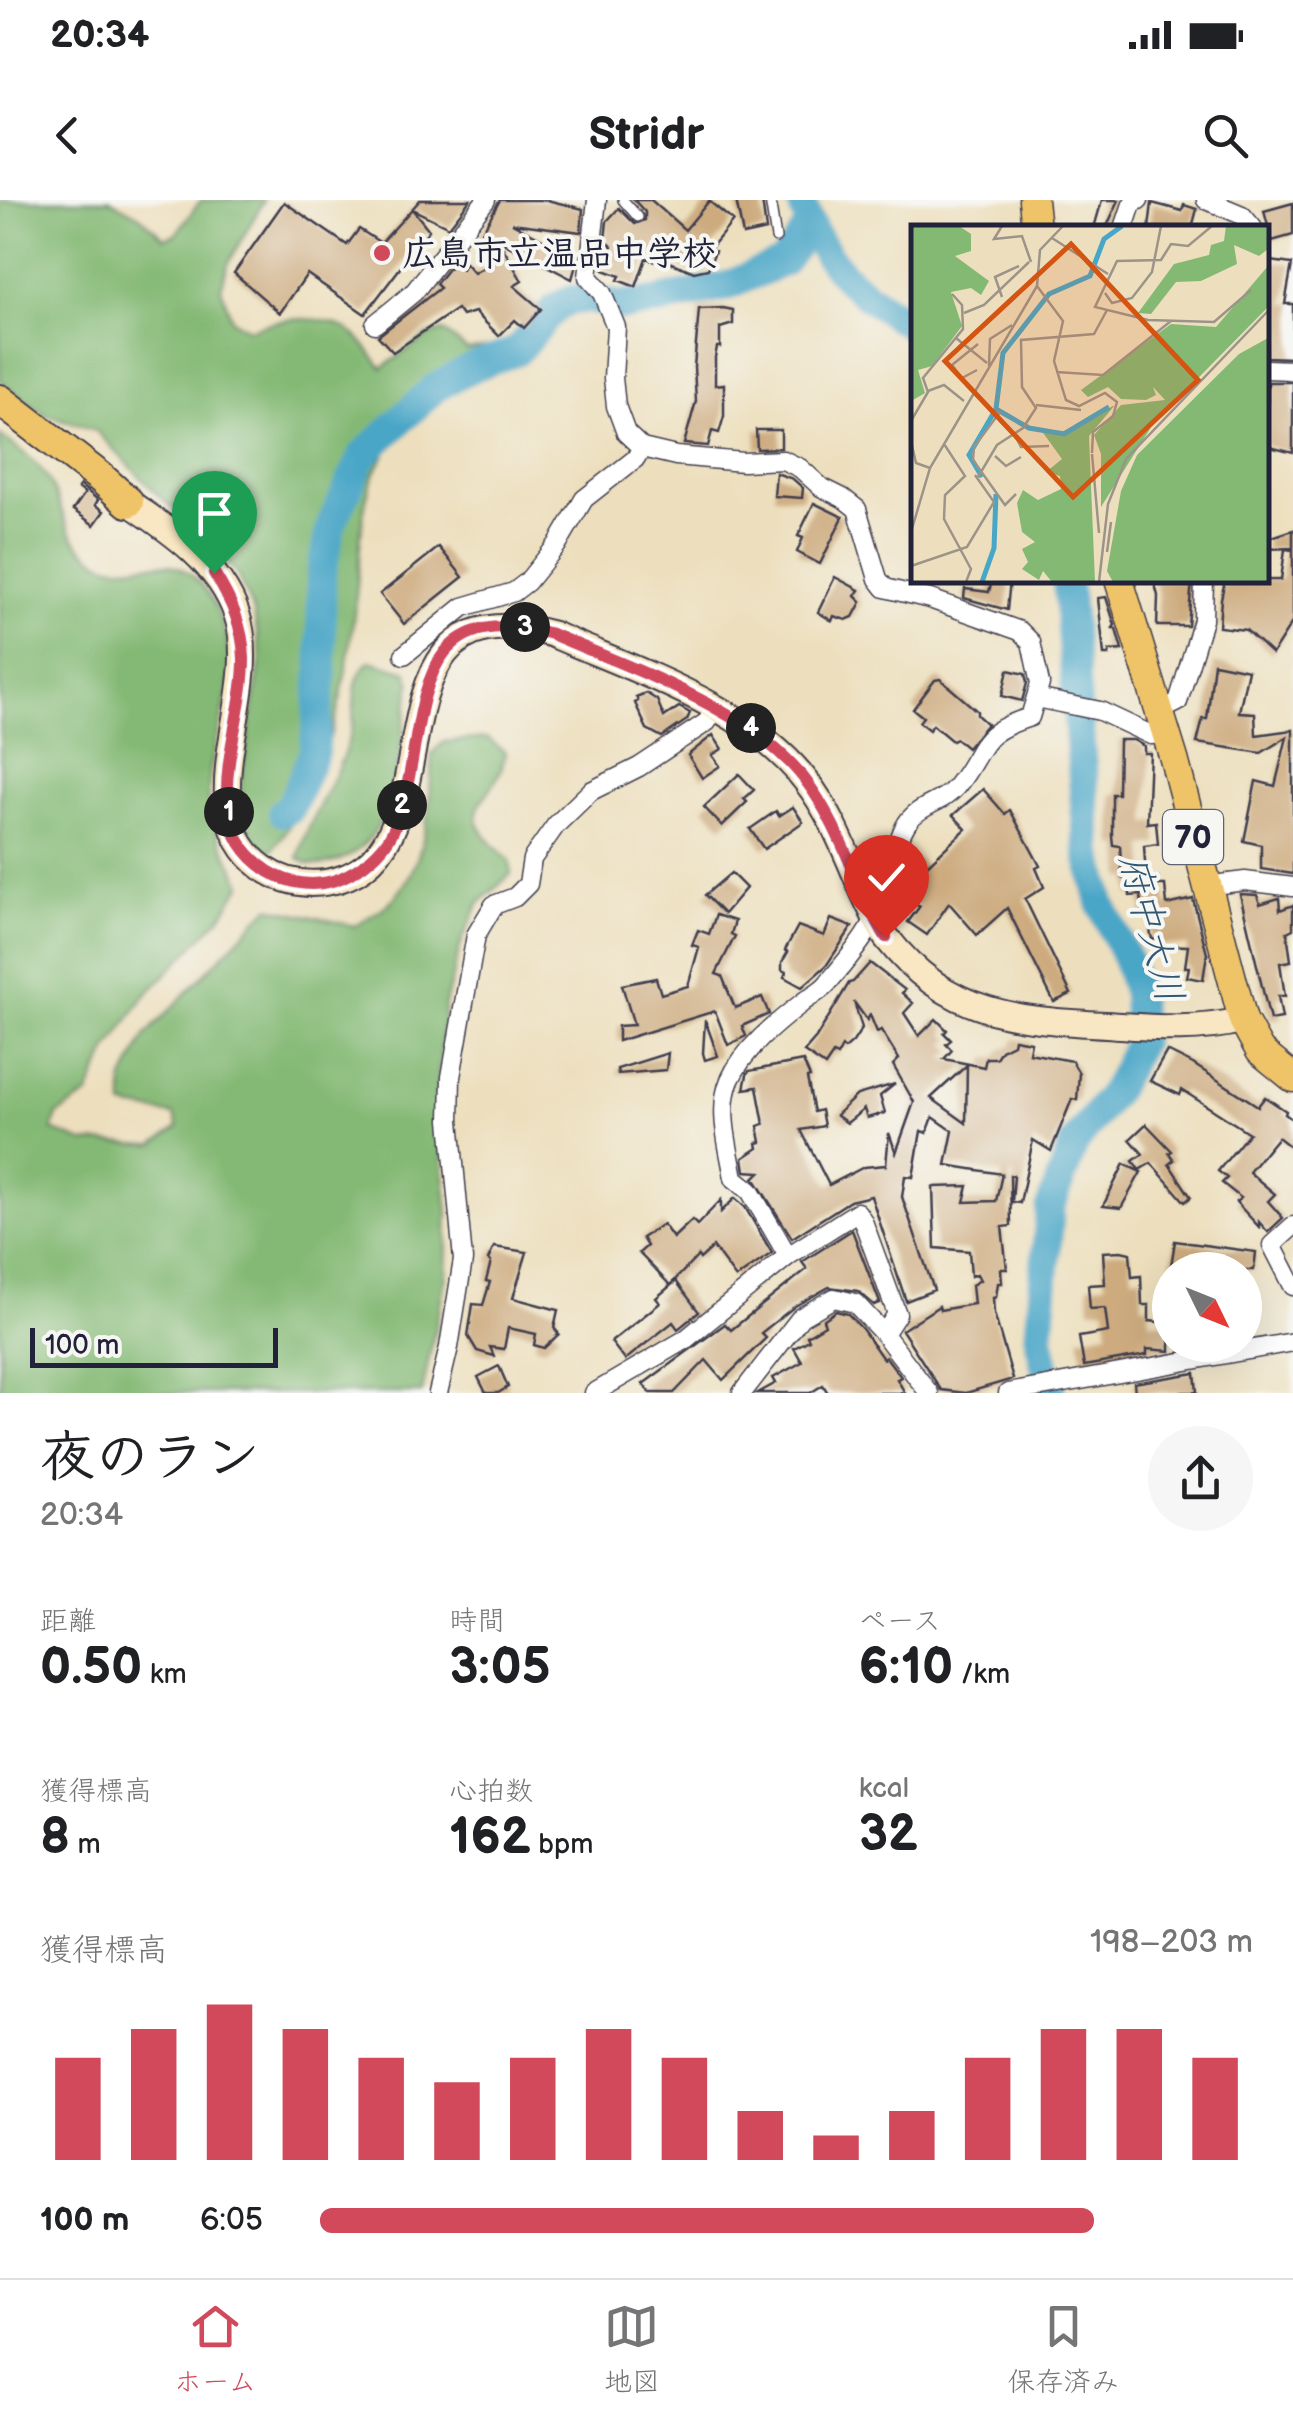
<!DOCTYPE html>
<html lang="ja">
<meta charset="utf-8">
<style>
:root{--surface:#fff;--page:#f6f6f6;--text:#202124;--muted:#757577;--line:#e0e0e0;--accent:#d1495b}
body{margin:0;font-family:"Balsamiq Sans","Klee One",sans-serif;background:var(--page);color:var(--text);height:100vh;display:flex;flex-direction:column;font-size:38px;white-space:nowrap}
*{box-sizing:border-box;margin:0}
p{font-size:32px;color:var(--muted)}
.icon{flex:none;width:55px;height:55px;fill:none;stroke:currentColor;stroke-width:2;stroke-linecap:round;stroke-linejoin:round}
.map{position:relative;height:1193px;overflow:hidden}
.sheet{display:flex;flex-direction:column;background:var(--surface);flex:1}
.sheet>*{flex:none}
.needle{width:65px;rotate:133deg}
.buttons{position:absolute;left:1152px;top:1052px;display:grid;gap:20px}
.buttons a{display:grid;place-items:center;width:110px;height:110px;border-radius:50%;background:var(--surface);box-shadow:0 10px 40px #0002;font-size:50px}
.scale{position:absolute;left:30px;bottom:25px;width:248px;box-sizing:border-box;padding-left:10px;border:5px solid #22223b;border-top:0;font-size:28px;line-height:35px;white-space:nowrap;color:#22223b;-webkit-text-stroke:8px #f6f6f2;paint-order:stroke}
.pin{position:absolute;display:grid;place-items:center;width:85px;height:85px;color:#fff;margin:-102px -42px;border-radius:50% 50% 50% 0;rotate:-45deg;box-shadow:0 0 10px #0007}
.pin .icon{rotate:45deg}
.km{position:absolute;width:50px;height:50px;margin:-25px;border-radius:50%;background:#222;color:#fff;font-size:28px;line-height:50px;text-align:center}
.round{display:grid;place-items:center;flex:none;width:105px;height:105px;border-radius:52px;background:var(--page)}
.overview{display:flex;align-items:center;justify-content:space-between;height:170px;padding:0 40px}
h1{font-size:55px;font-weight:700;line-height:75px}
.figures{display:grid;grid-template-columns:repeat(3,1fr);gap:15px;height:170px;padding:10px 40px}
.figures div{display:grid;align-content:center}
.figures b{font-size:50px;font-weight:700}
.figures small{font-size:28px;font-weight:400}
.figures p{font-size:28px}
.chart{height:280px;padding:20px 40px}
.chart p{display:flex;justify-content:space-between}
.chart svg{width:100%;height:180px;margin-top:10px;stroke:var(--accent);stroke-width:6}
ul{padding:0 40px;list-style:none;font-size:32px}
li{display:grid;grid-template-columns:160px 120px 1fr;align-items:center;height:75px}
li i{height:25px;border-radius:12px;background:var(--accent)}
.status{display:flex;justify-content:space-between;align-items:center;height:70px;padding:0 50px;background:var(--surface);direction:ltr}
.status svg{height:28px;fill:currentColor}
header{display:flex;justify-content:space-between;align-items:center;height:130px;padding:0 40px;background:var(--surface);font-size:45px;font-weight:700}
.menu{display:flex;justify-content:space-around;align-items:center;height:140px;border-top:2px solid var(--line);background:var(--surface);font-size:28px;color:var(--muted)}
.menu a{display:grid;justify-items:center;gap:5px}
.menu .on{color:var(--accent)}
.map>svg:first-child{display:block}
</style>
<div class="status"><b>20:34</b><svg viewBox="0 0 49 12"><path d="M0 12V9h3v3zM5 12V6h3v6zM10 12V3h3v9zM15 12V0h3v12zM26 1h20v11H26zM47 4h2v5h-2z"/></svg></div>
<header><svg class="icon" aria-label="back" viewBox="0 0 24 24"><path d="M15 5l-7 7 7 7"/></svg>Stridr<svg class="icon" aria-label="search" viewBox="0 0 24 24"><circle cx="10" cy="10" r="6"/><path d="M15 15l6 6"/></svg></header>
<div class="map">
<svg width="1293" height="1193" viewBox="0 0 1293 1193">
<rect width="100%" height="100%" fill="#f6f6f2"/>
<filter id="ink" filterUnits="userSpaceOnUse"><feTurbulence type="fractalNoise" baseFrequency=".01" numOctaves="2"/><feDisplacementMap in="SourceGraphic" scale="20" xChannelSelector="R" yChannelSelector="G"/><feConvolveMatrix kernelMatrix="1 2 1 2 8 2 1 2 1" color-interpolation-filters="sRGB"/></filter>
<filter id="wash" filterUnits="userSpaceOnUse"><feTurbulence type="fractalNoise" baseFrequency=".0048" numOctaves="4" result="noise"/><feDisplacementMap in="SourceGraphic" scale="40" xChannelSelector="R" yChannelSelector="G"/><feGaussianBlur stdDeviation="2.25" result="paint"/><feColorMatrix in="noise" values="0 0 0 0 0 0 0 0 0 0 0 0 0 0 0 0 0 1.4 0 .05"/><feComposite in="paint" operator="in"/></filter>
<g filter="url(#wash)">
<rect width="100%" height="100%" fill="#eddfbd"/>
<!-- forest -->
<g fill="#84b974" stroke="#536e58" stroke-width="2.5">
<path d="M0 0H110L140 16 164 38 175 35 201 0H264L228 64 221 88 232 120 250 129C281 118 330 111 357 137 366 146 374 158 382 168L427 136 443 131 467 150 489 147 494 158C473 177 466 178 443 191 422 202 390 244 378 266 359 303 361 346 357 386 347 486 333 570 271 652L256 642 243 614 241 581 261 458 254 413 237 374 201 333 159 296 95 230 44 214 0 180Z"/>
<path d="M0 235C16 247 40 263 50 282 62 304 64 332 84 350 116 378 128 363 162 364 199 365 220 408 227 440 238 488 212 536 209 583 206 621 226 652 242 684L220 718 143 798 107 851 88 895 57 915 52 930 83 942 153 945 178 928 174 915 123 906V881L145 836 269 707 355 726C365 719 378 712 388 704 427 670 431 602 432 553L444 542 487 538 505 552C499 607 442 601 510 661L511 674 479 703 462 740 445 804 436 900 448 1012 446 1075 422 1193H0Z"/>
<path d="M370 461 407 472 411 484C398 541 403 641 334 662 320 666 309 667 298 658 310 612 343 574 352 526 357 501 349 479 370 461Z"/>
</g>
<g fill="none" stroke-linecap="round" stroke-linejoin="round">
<!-- river -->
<g stroke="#48a6c7" stroke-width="30">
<path d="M801 0C824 69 855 89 913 127"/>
<path d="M283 612 290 608 314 552 322 473 321 375 331 325 364 254 436 187 476 166 517 151 555 108 571 100 589 99 621 106 655 102 727 86 783 62 810 26"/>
<path d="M1051 1193 1039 1138 1050 1008 1074 944 1116 888 1139 842 1137 794 1127 761 1101 703 1089 655 1067 380"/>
</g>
</g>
<g id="blocks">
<!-- building -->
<g fill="#cdab7f" fill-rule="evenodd">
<path d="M420 0H470L449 27 412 9Z"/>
<path d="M500 0H547L583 9 581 32 512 23 578 58 572 79 499 41 522 81 514 86 541 109 524 128 515 120 499 136 475 112 462 116 457 109 393 152 378 136 440 88 436 84 455 60 462 69 465 63 474 73 502 57 476 43Z"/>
<path d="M634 0H651L685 30 709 1 733 21 710 49 715 51 708 69 694 72 660 58 659 62 646 58 636 87 618 80 620 76 604 70 612 46 605 40 607 21 619 8 635 24 645 20V12Z"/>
<path d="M736 0H762L766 30 743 35Z"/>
<path d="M1102 0H1119L1106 28H1094Z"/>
<path d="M284 2 347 45 359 29 381 43 412 9 429 30 365 114 307 74 280 113 234 73Z"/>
<path d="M1152 3 1182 11 1184 5 1197 9 1192 28H1149Z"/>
<path d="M1293 3V35L1272 41 1264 11Z"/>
<path d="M1271 61 1292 64 1285 104H1293V158L1266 157V90Z"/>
<path d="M723 108 733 110V124L720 128V147H717L715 157V185L724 184V216L719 233 712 231 708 246 684 244 696 201 694 167 699 109Z"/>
<path d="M1268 182H1293V253L1266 246Z"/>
<path d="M756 230H781V248L757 249Z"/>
<path d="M776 273 793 279 803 288 802 298 774 296Z"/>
<path d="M80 285 98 300 95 305 104 311 94 325 73 310 85 293 78 288Z"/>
<path d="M814 303 843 317 820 364 797 352 803 338 798 336Z"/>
<path d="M1293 330V348L1266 349V339Z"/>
<path d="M439 347 463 377 404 424 380 394Z"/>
<path d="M1285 349 1293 350V421L1272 454 1246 430 1219 427 1221 399 1225 380H1281Z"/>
<path d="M835 377 859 390 855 396 861 402 853 417 846 420 834 416 832 421 818 412Z"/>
<path d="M992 380H1010L1007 410 964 398 965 389 989 392Z"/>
<path d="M1154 380H1192L1188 426H1157L1158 396Z"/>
<path d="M1106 397 1115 425 1113 428 1116 429 1122 450 1109 451V455H1104L1098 398Z"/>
<path d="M1214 463 1248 470 1239 512 1255 513 1256 535 1293 530V674L1261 669V645L1244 641 1256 581 1275 586 1287 537 1261 553 1197 543 1203 519H1207Z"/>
<path d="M1008 470 1025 474 1027 483 1022 501 1002 496Z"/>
<path d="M940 479 977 511V515L987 524 967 548 956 539 952 541 933 525 929 530 919 522 923 517 913 509 935 480Z"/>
<path d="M646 493 657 500 664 517 679 507 690 513 687 520 662 537 647 529 635 503 638 501 636 497Z"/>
<path d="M713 535 722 549 712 555 720 566 702 578 688 555Z"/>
<path d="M1119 540H1133L1144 546V553H1150L1147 623 1156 622 1158 644 1144 646 1146 678 1158 677V685H1165L1167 705 1193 699 1207 754 1203 780 1187 777 1189 767H1185L1188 746 1158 745V739H1152L1147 716 1143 717 1141 695 1130 696 1129 678H1122L1120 646 1113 645 1112 636V594H1118Z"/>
<path d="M739 574 754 590 744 599 747 602 722 626 704 607Z"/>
<path d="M983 589 1005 614 1010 610 1040 666 1036 668 1044 687 1025 699 1071 794 1054 802 1007 708 977 735 949 703 927 735 908 722 920 706 906 702 917 658 925 667 966 629 953 615Z"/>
<path d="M793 607 803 622 764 649 750 629 776 611 779 616Z"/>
<path d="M731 673 746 688 724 714 705 695Z"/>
<path d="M1240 694 1257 695 1260 704 1279 698 1280 710 1293 705V729L1287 732 1291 761 1280 763 1285 796H1278L1282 818 1270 820Z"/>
<path d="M716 715 735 721 731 734 735 736 716 774 722 776 735 808 762 797 769 814 742 826 746 836 728 845 715 811 618 841V826L634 825 622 785 656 778 661 794 688 786 699 747 692 745 698 730 709 734Z"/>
<path d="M831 719 852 727 826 766 802 787 784 777 786 772 782 770V762L788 752 785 750 798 726 824 736Z"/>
<path d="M870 763 905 790 902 793 913 803 904 813 919 836 936 819 947 830 944 833 951 840 946 844 952 850 944 859 984 867 986 858H996L1001 850 1013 844 1014 839 1031 842 1029 853 1072 861 1079 873 1077 900 1072 899 1051 951 1033 940 1020 1003 1012 1002 1014 976 1010 975 1011 1026 1002 1027 1007 1069H1001L1002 1083H998L996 1097 993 1098 994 1113 1013 1179 966 1193 941 1190 902 1130 939 1106 940 1110 974 1104 972 1085 980 1080 977 1074 971 1076 969 1051 935 1048 933 987 968 986 964 1002 996 1001 1002 974 946 965 953 931 933 917 927 933 921 931 913 977 905 976 902 997 934 1090 906 1101 871 996 850 1001 792 1038 754 978 760 972 745 971 743 958 758 948 757 943 761 942 758 926 764 924 757 887 744 889 747 875 749 871 803 861 810 877 807 878 814 912 821 910 824 926 801 930 829 985 864 967 886 965 889 933 896 953 914 902 893 865 899 859 881 830 877 832 870 815 867 820 854 802 862 828 853 842 845 849 842 847 837 856 833 854 825 866 804 852 816 838 849 783 853 782ZM967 865 966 923 931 898Z"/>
<path d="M705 820 718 856 705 860 703 853Z"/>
<path d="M1167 851 1193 864 1258 906 1265 897 1286 911 1285 914 1293 920V949L1278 937 1249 972 1275 994 1268 1001 1283 1018 1268 1032 1259 1022V1027L1236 1002 1241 998 1222 983 1227 978 1218 971 1249 933 1182 890 1180 895 1150 881Z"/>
<path d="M668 853 666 870 618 874 617 869Z"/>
<path d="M895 884 880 896 885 913 867 918 864 909 847 923 836 915 857 895Z"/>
<path d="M1146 924 1172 951 1169 953 1174 960 1169 964 1191 997 1185 1002 1151 963 1139 970 1133 961 1143 954 1130 939Z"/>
<path d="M1124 964 1141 972 1121 1008 1103 1006Z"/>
<path d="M735 998 745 1007 772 1053 736 1078 713 1047 700 1059 698 1056 670 1085 639 1053 647 1046 642 1038 663 1024 673 1038 692 1020 697 1025 721 1000V1012Z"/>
<path d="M852 1030 880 1103 874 1105 858 1091 829 1087 795 1106 761 1133 766 1138 723 1180 706 1160 674 1193H650L643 1184 725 1124 731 1130 807 1069 802 1062Z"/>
<path d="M1175 1041 1256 1052 1254 1070H1197L1171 1066Z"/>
<path d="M494 1047 527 1052 513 1098 558 1110 554 1128 559 1134 544 1148 534 1145 536 1134 508 1128 504 1149 490 1147 494 1156 477 1151 468 1136 473 1104 483 1105 490 1082 486 1081 491 1062 488 1060Z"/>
<path d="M1121 1051 1130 1053 1132 1077 1141 1076 1142 1105H1149V1121L1170 1123V1151L1147 1149V1155L1084 1166 1079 1137 1108 1132 1105 1108 1090 1109 1088 1085 1105 1084 1103 1052Z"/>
<path d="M676 1081 699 1112 678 1129 673 1122 625 1160 611 1142 660 1103 656 1098Z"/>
<path d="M836 1111 848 1114 863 1130 883 1159 886 1157 901 1177 897 1179 905 1193H828L823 1185 810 1193H758L776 1183 773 1178 802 1162 794 1148 809 1140 807 1136 825 1125 823 1120Z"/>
<path d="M499 1166 508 1187 498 1193H486L478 1177Z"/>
<path d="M1195 1173 1197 1192 1135 1193 1134 1183Z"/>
</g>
</g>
</g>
<g filter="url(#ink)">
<use href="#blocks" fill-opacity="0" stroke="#403e4e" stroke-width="2.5"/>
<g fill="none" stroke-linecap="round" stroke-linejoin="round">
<!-- lane casing -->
<g stroke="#403e4e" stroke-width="12">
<g id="lane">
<path d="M623 0 638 17"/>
<path d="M770 0 776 38"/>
</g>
</g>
<!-- street casing -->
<g stroke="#403e4e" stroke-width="21">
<g id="street">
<path d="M597 0 588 77 602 93 616 127 613 178 616 206 626 233 642 248 676 256 743 262 783 260 800 268 821 287 843 298 857 309 878 379 885 388 930 399 1020 431 1031 442 1040 484 1030 517C974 535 988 547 956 587 943 603 920 604 907 623 894 643 896 667 889 688 878 723 850 757 827 784 820 792 810 796 802 803 776 823 743 850 730 880 717 909 729 948 734 978L750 991 788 1056"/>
<path d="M1206 0 1242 15 1253 28"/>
<path d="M1124 28 1132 4 1139 0"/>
<path d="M375 124 414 92 486 0"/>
<path d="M1266 169 1293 170"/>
<path d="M404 455 463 407 514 392 527 382 557 345 584 299 635 259 642 248"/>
<path d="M1036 498 1100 511 1151 535 1166 533"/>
<path d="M1160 511 1178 502 1203 420 1204 380"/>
<path d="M1205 686 1245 681 1293 687"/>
<path d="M1293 1026 1272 1045 1293 1086"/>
<path d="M438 1193 449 1147 463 1060 450 920 451 877 476 735 494 705 515 697 528 684 532 659 556 625 591 591 639 567 707 522 715 508"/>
<path d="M594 1193 686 1139 788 1056 857 1012 863 1021 897 1114 884 1134"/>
<path d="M742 1193 801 1117 834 1098 855 1103 884 1134 929 1193"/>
<path d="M1008 1193 1293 1142"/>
</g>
</g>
<!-- secondary casing -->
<g stroke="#403e4e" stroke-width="29">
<path id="secondary" d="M128 302C171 331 220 364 237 415 263 494 185 612 263 668 282 681 304 686 328 682 469 658 349 380 552 434 634 470 751 508 806 581 842 627 856 687 886 737 948 817 1019 820 1113 825 1158 828 1199 831 1243 820"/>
</g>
<!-- primary casing -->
<g stroke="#403e4e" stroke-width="31">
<g id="primary">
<path d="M1033 0 1036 28"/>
<path d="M1119 380 1174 559 1243 820 1260 851 1293 878"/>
</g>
</g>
<!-- highway casing -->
<g stroke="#403e4e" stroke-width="34">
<path id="highway" d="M0 200 100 277 128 302"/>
</g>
<!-- lane -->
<use href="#lane" stroke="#fff" stroke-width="9"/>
<!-- street -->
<use href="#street" stroke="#fff" stroke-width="18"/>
<!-- secondary -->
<use href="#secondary" stroke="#f9e7c3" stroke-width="25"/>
<!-- primary -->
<use href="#primary" stroke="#efc469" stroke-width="28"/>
<!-- highway -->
<use href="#highway" stroke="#efc469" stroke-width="30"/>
</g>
</g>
<g fill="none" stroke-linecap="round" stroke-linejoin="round" filter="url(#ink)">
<!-- route casing -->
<g stroke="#fff" stroke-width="20">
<path id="route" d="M214 373C231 400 243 426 244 458 245 528 192 622 268 671 290 685 317 688 341 678 361 669 382 653 392 633 434 547 392 392 552 434 632 469 753 510 806 581 841 627 856 687 886 737"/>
</g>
<!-- route -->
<use href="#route" stroke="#d1495b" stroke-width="12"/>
</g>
<!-- markers -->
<circle fill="#d1495b" stroke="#f6f6f2" stroke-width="4" cx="382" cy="53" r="10"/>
<g text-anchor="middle" stroke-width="8" stroke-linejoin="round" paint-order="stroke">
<!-- shield labels -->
<rect fill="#f6f6f2" stroke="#626272" stroke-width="2.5" x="1163" y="610" width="60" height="54" rx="8"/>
<g font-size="32" font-weight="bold" fill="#22223b">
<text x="1193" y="648">70</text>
</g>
<!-- poi labels -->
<g font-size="35" font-weight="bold" fill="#22223b" stroke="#f6f6f2" text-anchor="start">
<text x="402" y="65">広島市立温品中学校</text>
</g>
<!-- water labels -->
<g font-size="38" font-style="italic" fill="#315773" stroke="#f6f6f2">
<text transform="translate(1152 728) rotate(75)" y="13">府中大川</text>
</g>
</g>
<!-- overview -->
<g transform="translate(911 25)">
<rect width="358" height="358" fill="#eddfbd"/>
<path d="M0 1H48L60 9V26L44 31 78 56 70 70 60 63 40 67 51 101 21 141 7 145 14 168 2 175ZM315 1H357V24L348 31 323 20 326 39 290 56 265 57 240 89 227 88 263 39 298 30 300 20 313 16ZM357 41V82L242 199 190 282V229L183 210 210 180 254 175 242 162 245 170 235 175 210 174 197 162 177 172 170 165 260 99 305 102ZM357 113V357H202L196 346 210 266 226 230 328 129ZM204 180 178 211 184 357H141L132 346 128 355 111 344 117 337 111 324 124 317 111 307 106 278 112 265 127 275 150 264 149 251 135 247 151 234 130 205 153 206Z" fill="#84b974"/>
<path fill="none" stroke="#48a6c7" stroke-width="5" d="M85 184 118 203 153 209 198 182M71 252 58 230 85 184 92 128 138 69 179 51 193 14 211 1M71 357 83 323 85 269"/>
<path fill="none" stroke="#9c9389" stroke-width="2.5" d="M91 1 83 14 111 11 120 37M301 1 277 21 260 19 250 35 206 36 184 82 237 95 303 97 340 65M141 13 197 49M126 61 152 96 143 136 155 175 168 181 194 168 206 177 202 191 182 207 181 228M194 68 201 78 221 73 241 47 250 1M91 72 84 52 108 41M53 88 73 80 118 37M45 113 76 138M78 141 79 114 101 100M66 145 51 153 41 140 67 119M145 147 192 150 260 96M17 166 33 160 53 176M125 180 170 185M89 187 63 222 62 235 94 280 105 269M0 196 17 167 12 153 52 104 51 80 41 69M103 209 110 222 138 221M0 216 5 238 19 243M33 219 54 251 34 270 33 294 60 344 55 357M181 229 188 308M84 231 95 241 110 232M67 252 86 220 112 203 125 183 111 162 110 115 183 109 196 85M0 307 19 243 126 61 129 25 152 1M196 327 200 297M0 341 56 322 83 277 64 250M188 357 197 279 215 234 358 85"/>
<path fill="#d45411" fill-opacity="0.15" stroke="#d45411" stroke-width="5" d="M160 19 287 155 162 272 34 136Z"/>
<rect width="358" height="358" fill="none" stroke="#22223b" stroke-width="5"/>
</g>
</svg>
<div class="buttons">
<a><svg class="needle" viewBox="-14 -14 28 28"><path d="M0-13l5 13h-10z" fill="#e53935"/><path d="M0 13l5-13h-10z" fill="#757577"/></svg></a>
</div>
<div class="scale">100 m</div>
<div class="pin" style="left:214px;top:373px;background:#1e9e55"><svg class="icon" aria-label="arrive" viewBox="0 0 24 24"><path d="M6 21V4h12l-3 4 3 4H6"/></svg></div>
<div class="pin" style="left:886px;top:737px;background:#d93025"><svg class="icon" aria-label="check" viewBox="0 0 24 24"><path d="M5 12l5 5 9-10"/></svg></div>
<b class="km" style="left:229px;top:612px">1</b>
<b class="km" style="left:402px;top:605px">2</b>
<b class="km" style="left:525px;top:427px">3</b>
<b class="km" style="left:751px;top:528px">4</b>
</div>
<section class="sheet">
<div class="overview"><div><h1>夜のラン</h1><p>20:34</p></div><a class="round"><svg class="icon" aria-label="share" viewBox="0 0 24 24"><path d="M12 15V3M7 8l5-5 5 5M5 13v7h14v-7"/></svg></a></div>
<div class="figures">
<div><p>距離</p><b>0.50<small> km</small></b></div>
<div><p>時間</p><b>3:05</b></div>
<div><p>ペース</p><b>6:10<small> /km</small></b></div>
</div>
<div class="figures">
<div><p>獲得標高</p><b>8<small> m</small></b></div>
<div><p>心拍数</p><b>162<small> bpm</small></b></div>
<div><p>kcal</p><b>32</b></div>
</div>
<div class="chart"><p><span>獲得標高</span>198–203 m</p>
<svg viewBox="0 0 160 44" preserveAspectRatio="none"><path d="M5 44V19M15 44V12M25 44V6M35 44V12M45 44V19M55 44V25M65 44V19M75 44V12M85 44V19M95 44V32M105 44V38M115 44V32M125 44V19M135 44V12M145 44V12M155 44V19"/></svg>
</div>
<ul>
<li><b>100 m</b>6:05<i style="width:83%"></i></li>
</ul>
</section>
<nav class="menu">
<a class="on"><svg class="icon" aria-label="home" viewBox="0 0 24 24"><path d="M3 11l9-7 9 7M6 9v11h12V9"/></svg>ホーム</a>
<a><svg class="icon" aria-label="map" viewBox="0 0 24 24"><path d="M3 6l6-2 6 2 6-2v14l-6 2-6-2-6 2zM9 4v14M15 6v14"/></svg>地図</a>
<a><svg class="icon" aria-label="saved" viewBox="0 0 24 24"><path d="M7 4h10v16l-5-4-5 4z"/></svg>保存済み</a>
</nav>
